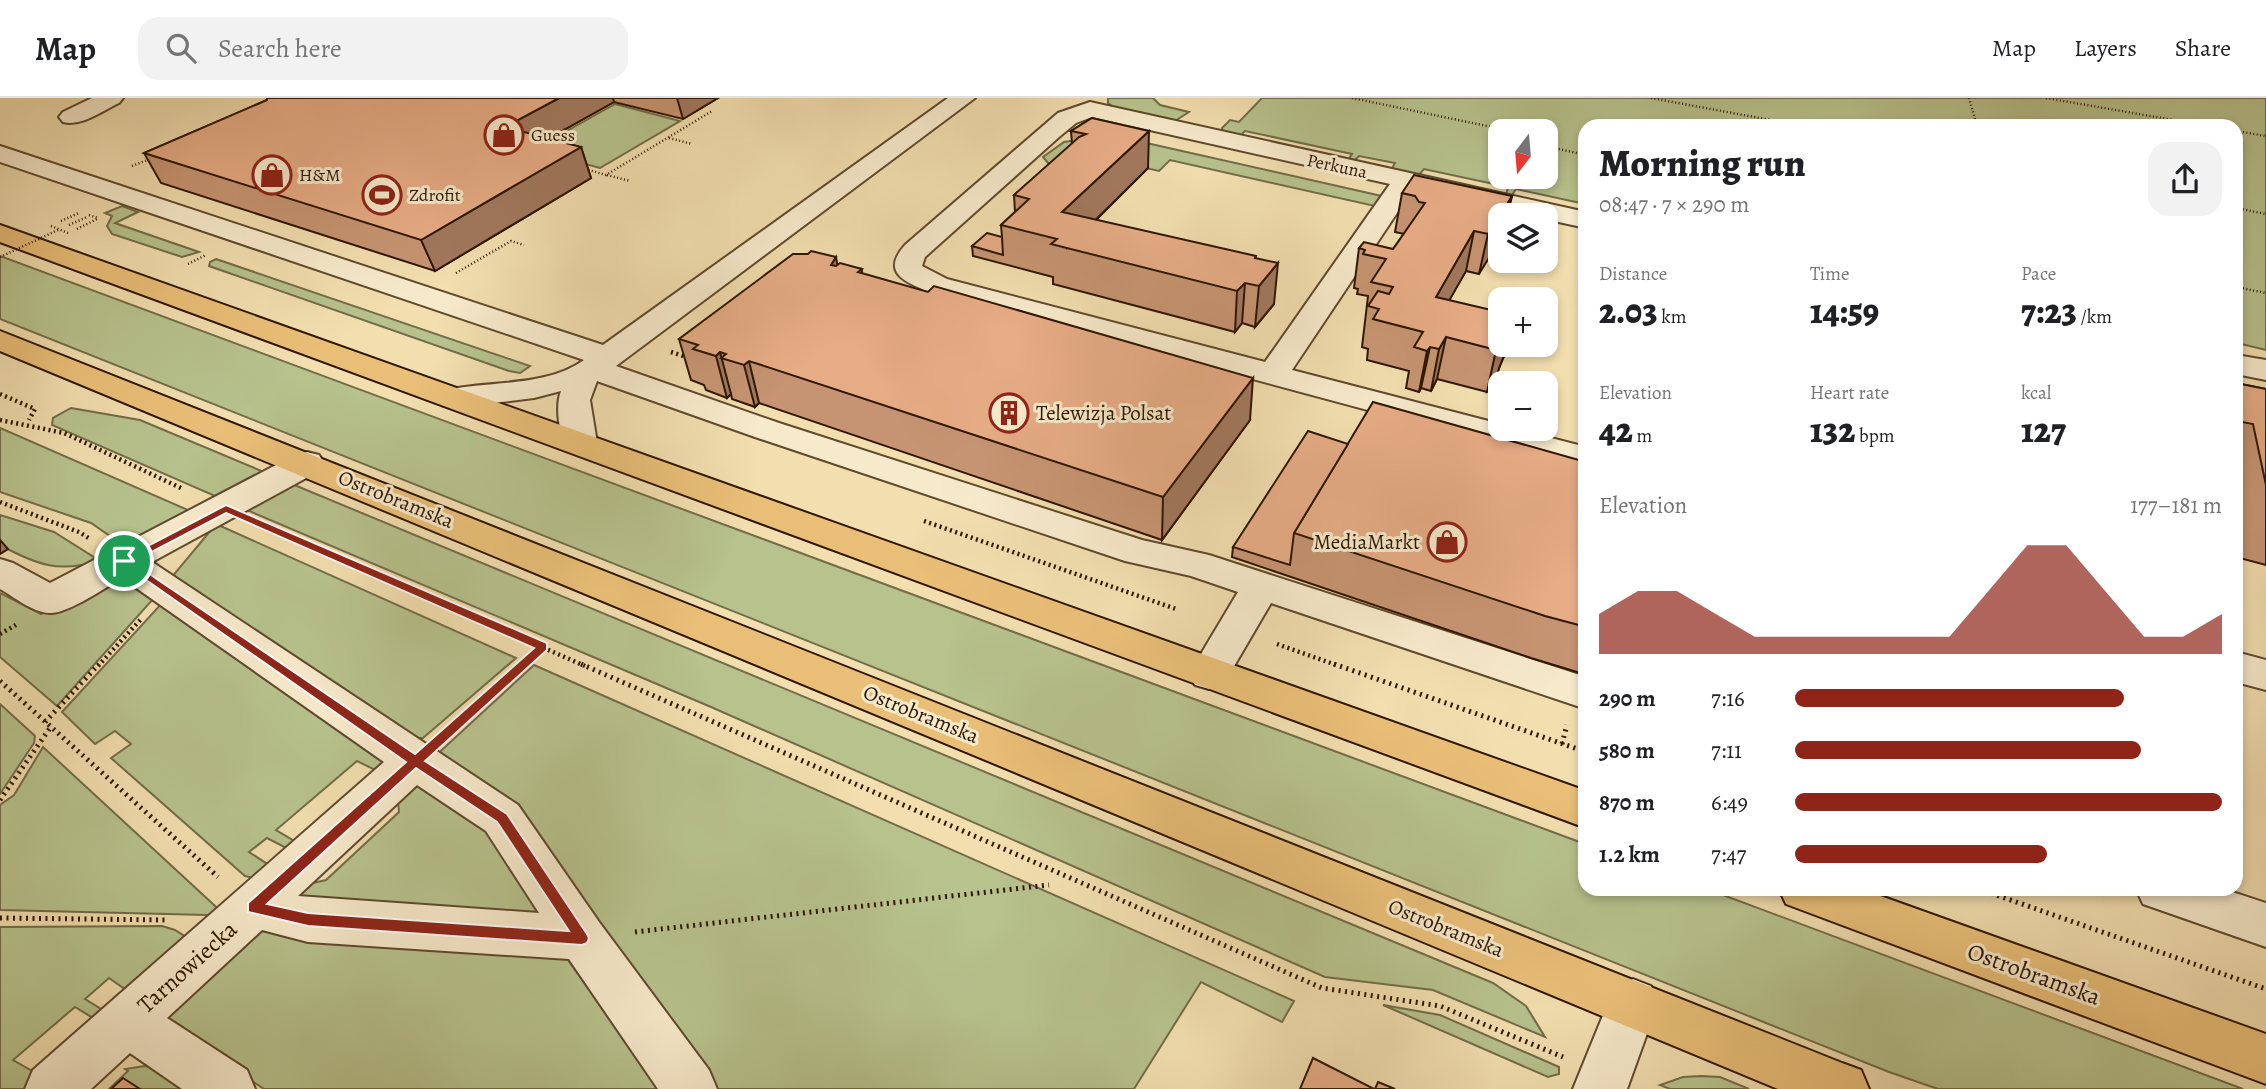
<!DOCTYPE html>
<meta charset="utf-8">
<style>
:root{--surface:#fff;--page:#f2f2f2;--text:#202124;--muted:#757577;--line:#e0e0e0;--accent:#8f2418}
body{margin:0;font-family:Alegreya,serif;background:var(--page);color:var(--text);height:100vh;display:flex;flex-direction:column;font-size:26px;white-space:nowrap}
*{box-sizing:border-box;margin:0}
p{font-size:23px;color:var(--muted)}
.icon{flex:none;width:38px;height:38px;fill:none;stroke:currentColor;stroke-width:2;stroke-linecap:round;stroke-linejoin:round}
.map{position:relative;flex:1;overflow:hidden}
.panel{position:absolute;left:1578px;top:21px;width:665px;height:777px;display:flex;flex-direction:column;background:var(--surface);border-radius:21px;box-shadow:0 4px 10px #0003}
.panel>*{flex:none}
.needle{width:46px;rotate:196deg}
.fabs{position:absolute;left:1488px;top:21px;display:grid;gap:14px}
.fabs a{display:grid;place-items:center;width:70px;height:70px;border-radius:14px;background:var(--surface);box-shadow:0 4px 10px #0003;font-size:35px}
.pin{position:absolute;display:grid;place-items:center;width:60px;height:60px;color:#fff;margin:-30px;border:4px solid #fff;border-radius:50%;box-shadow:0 2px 7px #0007}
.round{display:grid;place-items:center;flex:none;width:74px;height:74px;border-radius:21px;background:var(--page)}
.head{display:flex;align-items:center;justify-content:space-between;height:119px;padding:0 21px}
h1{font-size:38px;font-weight:800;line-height:52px}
.stats{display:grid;grid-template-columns:repeat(3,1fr);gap:10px;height:119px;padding:7px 21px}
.stats div{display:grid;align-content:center}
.stats b{font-size:35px;font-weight:800}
.stats small{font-size:19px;font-weight:400}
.stats p{font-size:19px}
.chart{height:196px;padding:14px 21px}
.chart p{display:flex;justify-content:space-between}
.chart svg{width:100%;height:126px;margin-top:7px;fill:var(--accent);opacity:.7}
ul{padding:0 21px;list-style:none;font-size:23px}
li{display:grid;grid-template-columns:112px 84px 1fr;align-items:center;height:52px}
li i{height:18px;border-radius:9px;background:var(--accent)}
header{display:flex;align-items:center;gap:42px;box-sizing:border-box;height:98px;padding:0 35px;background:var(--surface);border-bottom:2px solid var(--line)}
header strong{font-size:33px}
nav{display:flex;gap:38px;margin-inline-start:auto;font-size:24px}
.search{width:490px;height:63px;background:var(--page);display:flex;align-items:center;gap:18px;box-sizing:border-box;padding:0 24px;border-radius:21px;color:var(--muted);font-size:26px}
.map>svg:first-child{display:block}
</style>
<header>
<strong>Map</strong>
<div class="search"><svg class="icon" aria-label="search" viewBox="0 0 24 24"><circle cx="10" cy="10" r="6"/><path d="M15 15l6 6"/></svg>Search here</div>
<nav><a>Map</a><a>Layers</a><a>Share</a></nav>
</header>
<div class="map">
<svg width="2266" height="991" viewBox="0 0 2266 991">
<rect width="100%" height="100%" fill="#f2deaf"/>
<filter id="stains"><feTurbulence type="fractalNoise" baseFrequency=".00286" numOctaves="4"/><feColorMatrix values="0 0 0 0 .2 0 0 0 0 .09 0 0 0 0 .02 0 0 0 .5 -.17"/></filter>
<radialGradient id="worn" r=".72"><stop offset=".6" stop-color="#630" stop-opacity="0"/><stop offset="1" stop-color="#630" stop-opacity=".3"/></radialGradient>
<!-- green -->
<g fill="#b7c28d" stroke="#726c47" stroke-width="2" fill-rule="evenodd">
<path d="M1108 0H1153L1160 7 1189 14 1175 23 1116 11 1108 5Z"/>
<path d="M1262 0H2266V252L2237 245 2236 28H1586L1585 106 1516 91 1512 97H1506L1508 89 1424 71 1419 77 1391 72 1395 65 1359 58 1354 63 1348 62 1352 56 1245 33 1240 38 1223 34 1222 30 1230 22 1239 24ZM1500 33H1545V79H1500Z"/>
<path d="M615 6 680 23 600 70 533 52Z"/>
<path d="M1111 37 1386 99 1379 109 1170 62 1159 73 1093 58 1073 71 1048 65 1043 59 1064 44Z"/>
<path d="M122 108 138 114 115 125 199 154 182 159 112 136 107 128 112 118 105 115Z"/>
<path d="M0 158 1585 746 1586 791H1707L2243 991H1938L1889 974 0 221Z"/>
<path d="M216 161 530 268 520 275 509 273 209 168 210 164Z"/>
<path d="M71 310 140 322 271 377 224 402 52 327 53 320Z"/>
<path d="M0 330 197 416 130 452 91 425 0 394Z"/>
<path d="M292 386 1493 885 1526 908 1545 939 1433 892 1325 879 711 609 242 410Z"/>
<path d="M0 417 54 434 100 463C58 475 37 467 0 447Z"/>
<path d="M216 426 516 560 423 640H407L171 480Z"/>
<path d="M117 476 154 500 57 608 0 559V495L41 516Z"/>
<path d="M163 504 388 662 381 675 357 663 276 732 301 747 294 754 267 740 249 754 275 771 258 781 245 778 111 660 131 646 115 633 95 646 62 614Z"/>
<path d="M534 567 1294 903 1282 924 1201 884 1134 991H713L432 661Z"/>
<path d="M0 606 35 638 34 645 0 696Z"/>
<path d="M43 649 214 807 219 812 218 815 208 817 0 812V707L14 697Z"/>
<path d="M409 682 492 727 549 823 295 805 291 790 326 782 399 714 397 693Z"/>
<path d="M162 828 175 832 186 839 133 897 109 880 85 901 111 917 101 925 75 909 13 962 41 978 31 991H0V829Z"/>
<path d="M256 832 561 852 660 991H264L167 927 163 910Z"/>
<path d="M1383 907 1440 917 1559 969V976L1548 979Z"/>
<path d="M145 968 165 972 193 991H109L128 973 125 971Z"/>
<path d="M1701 978 1720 979 1749 991H1670L1660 987 1683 979Z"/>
</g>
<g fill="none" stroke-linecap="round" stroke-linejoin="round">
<!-- minor casing -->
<g stroke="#5f482c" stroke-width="4">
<g id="minor">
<path d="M92 0H123L119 5C102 13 81 29 63 24L59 19 63 14Z"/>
<path d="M948 0H975L616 268 779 325 1142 442 1209 457 1586 579V611L1271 505 1223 587 1209 591 1195 587 1189 576 1238 494 1191 478 1125 463 755 339 597 283 590 302 597 345 592 352 580 356 568 352C559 338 555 308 561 293L534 300 454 310 442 307 438 300 442 293C488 282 545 290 584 262L0 64V48L603 247Z"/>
<path d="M1090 4 1586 114V130L1545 121V117H1529L1413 91 1292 272 1500 326V331H1516L1586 349V371L927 193C902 183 882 173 905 147L1058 15ZM1092 19 1390 86 1265 264 947 181 922 168 925 159 1059 39 1076 25Z"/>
<path d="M2236 257 2266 262V282L2236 276Z"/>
<path d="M307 354 319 357 324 365 319 373 152 464 518 707 599 824 709 972 717 991H658L569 861 308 844 262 832 167 920 247 972 255 991H182L130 955 91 991H25L33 972 384 664 122 480C106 489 66 517 49 515 32 514 14 499 0 491V461L13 465 50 485 295 357ZM417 687 486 733 539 815 298 798Z"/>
<path d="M2236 554 2266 562V592L2236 584Z"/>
<path d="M2136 791H2223L2266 805V849L2143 806Z"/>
<path d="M1633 881 1651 888 1658 905 1627 991H1573L1615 888Z"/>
</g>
</g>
<!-- major casing -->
<g stroke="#2e1601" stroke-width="4">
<g id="major">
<path d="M0 127 1586 693V730L0 144Z"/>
<path d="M0 233 1842 965 1861 972 1869 991H1778L0 253Z"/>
<path d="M1779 791H1861L2266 936V986L1786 806Z"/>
</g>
</g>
<!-- path-far2 -->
<g stroke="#2e1601" stroke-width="2.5" stroke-dasharray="1 2.5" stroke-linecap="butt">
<path d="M1352 0 1511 33"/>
<path d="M1651 0 1803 28"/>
<path d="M1969 0 1977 28"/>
<path d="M2046 0 2208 28"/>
<path d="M2236 33 2266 38"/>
<path d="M669 40 692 46"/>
<path d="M1545 48 1586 57"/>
<path d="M132 68 150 61"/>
<path d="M585 71 606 77 712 13"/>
<path d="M607 77 630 83"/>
<path d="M2236 110 2266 116"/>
<path d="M61 123 79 115"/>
<path d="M69 127 87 119"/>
<path d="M77 131 97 121"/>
<path d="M188 166 206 157"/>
<path d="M456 175 511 143 524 147"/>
<path d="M2236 189 2266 195"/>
</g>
<!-- path-far1 -->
<g stroke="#2e1601" stroke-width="4.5" stroke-dasharray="2 3.5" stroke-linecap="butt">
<path d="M671 254 689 260"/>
<path d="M0 296 35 311 29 322"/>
<path d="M0 322 64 335 181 390"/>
<path d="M0 404 79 434 90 441"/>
<path d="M924 423 1176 511"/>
<path d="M266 428 585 568"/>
<path d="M0 536 16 527"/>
<path d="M1277 546 1339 568"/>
<path d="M98 568 142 520"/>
<path d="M521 568 542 549"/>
</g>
<!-- path -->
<g stroke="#2e1601" stroke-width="5" stroke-dasharray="2 4.5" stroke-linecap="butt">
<path d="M581 566 1322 890 1440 908 1563 959"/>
<path d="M1334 566 1586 654"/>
<path d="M0 583 218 779"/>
<path d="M45 624 99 566"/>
<path d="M447 635 523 566"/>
<path d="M1562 646 1567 627"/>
<path d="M0 702 50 630"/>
<path d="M1979 791 2266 891"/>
<path d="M0 820 168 822"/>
<path d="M635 834 1049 787"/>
</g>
<!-- minor -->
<use href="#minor" fill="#f7eacb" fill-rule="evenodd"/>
<!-- major -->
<use href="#major" fill="#e9bf78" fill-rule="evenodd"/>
<!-- path-bridge -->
<g stroke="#2e1601" stroke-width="2.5" stroke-dasharray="1 2.5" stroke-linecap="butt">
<path d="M89 117 98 120"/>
<path d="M51 128 68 135"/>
<path d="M0 159 58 132"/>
</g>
</g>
<!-- wall -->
<g fill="#c69472" stroke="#2e1601" stroke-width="2">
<path d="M267 0H718L683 21 614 4 548 41 581 49 591 80 435 173 161 85 144 55 267 2Z"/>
<path d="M1092 20 1148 70 1096 122 1256 160 1274 206 1255 229 1242 225 1235 234 1053 186V179L973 158 972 148 1002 139 1001 127 1015 114 1014 97 1072 46 1071 33Z"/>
<path d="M1402 95 1512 98 1507 117H1500L1479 176 1466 173 1449 202 1500 247H1507L1504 258 1499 270 1495 285 1491 292 1487 294 1437 281 1431 293 1421 290 1419 294 1406 290 1409 273 1367 262 1368 251 1362 249 1368 198 1357 196 1358 191 1354 190 1359 150 1393 151 1404 136 1395 134Z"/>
<path d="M837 168 862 171V176L1250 322 1162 442 759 305 755 309 732 301 731 296 727 300 706 292 704 287 691 282 679 241Z"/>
<path d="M2236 285 2266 291V467L2236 459Z"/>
<path d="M1348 346 1586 364V579L1583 578 1584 576 1531 560 1232 459 1233 449Z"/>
</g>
<!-- shaded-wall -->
<g fill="#a1785d" stroke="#2e1601" stroke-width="2">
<path d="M559 0H613L614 4 515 59 505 29Z"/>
<path d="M677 0H718L683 21Z"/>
<path d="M1149 33 1148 70 1067 150 1062 114Z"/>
<path d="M581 49 591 80 435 173 421 142Z"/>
<path d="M1512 98 1507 117H1500V142L1479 176 1488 136Z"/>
<path d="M1474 133 1466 173 1428 240 1436 199Z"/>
<path d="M836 159 843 200 831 167Z"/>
<path d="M1278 165 1274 206 1255 229 1259 188Z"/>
<path d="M1245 185 1242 225 1235 234 1237 193Z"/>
<path d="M1446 239 1437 281 1431 293 1439 251Z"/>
<path d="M1501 247H1507L1504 258 1499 270 1495 285 1491 292 1487 294 1496 252Z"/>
<path d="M1430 249 1421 290 1419 294 1427 253Z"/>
<path d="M720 254 731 296 727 300 716 258Z"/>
<path d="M749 263 759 305 755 309 744 267Z"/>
<path d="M1253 280 1250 322 1162 442 1163 399Z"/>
<path d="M0 442 8 451 0 456Z"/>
</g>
<!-- building -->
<g fill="#e6ac85" stroke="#2e1601" stroke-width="2">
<path d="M267 0H559L505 29 581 49 421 142 144 55 267 2Z"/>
<path d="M1092 20 1149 33 1062 114 1256 158 1255 160 1278 165 1259 188 1245 185 1237 193 1051 146 1057 141 1001 127 1029 101 1014 97 1079 39 1086 36 1071 33Z"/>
<path d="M1414 77 1512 98 1488 136 1474 133 1436 199 1500 214V247H1503L1502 251 1496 252 1446 239 1439 251 1430 249 1427 253 1414 249 1423 234 1373 221 1379 211 1368 208 1378 193 1389 196 1393 189 1371 184 1386 161 1363 156 1365 152 1359 150 1364 144 1393 151 1425 105 1419 104 1415 98 1402 95Z"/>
<path d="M987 135 1002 139 1003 157 972 148Z"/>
<path d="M811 153 836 159 831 167 836 168 840 165 862 171 858 174 928 194 934 188 1253 280 1163 399 749 263 744 267 721 260 726 256 720 254 716 258 693 251 698 247 679 241 793 156H808Z"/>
<path d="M2236 285 2266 291V387L2253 326 2242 324 2236 300Z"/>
<path d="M1373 304 1586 364V529L1545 518 1294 435Z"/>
<path d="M1308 333 1348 346 1294 435 1290 467 1233 449Z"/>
<path d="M1313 960 1374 991H1300Z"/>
<path d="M123 980 140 991H111Z"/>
<path d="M1378 984 1395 991H1375Z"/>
</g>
<!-- route -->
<path fill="#8f2418" stroke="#fff" stroke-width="2" fill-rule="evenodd" d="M226 407 547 545V552L425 663 507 716 587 836 589 840 587 845 582 847 308 828 248 814V805L406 664 119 463ZM226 415 534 550 415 656 132 464ZM416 670 497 724 569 833 308 815 267 806Z"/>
<!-- icons -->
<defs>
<g id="shop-ring" transform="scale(2.0125)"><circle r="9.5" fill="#f7eacb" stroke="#8f2418" stroke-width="1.5"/><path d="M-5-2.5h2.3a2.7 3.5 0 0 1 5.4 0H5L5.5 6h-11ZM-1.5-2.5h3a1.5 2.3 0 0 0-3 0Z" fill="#8f2418"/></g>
<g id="stadium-ring" transform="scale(2.0125)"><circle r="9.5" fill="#f7eacb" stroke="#8f2418" stroke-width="1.5"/><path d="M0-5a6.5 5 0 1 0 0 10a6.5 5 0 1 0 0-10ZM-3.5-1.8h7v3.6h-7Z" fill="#8f2418"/></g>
<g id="building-ring" transform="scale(2.0125)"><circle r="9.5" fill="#f7eacb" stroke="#8f2418" stroke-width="1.5"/><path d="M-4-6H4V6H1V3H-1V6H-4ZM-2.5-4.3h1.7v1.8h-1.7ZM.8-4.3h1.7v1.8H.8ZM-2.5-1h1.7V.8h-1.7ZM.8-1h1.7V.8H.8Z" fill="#8f2418"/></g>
</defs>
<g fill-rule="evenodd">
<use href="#shop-ring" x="504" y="37"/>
<use href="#shop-ring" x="272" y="77"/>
<use href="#stadium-ring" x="382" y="97"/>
<use href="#building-ring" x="1009" y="315"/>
<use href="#shop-ring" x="1447" y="444"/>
</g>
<g text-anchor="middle" stroke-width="6" stroke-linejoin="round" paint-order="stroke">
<!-- far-poi labels -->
<g font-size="18" fill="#2e1601" stroke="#f7eacb" text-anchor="start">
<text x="531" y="43">Guess</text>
<text x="299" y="83">H&amp;M</text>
<text x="409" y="103">Zdrofit</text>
</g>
<!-- far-street labels -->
<g font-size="18" fill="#2e1601" stroke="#f7eacb">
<text transform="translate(1337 68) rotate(12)" y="6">Perkuna</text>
</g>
<!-- poi labels -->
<g font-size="21" fill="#2e1601" stroke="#f7eacb" text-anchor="start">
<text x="1036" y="322">Telewizja Polsat</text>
<text x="1420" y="451" text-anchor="end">MediaMarkt</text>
</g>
<!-- street labels -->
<g font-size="21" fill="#2e1601" stroke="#f7eacb">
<text transform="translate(396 401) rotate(22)" y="7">Ostrobramska</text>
<text transform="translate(921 616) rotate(22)" y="7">Ostrobramska</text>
<text transform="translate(1446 830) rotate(22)" y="7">Ostrobramska</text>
</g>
<!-- near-street labels -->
<g font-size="24" fill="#2e1601" stroke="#f7eacb">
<text transform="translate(187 869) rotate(-42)" y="8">Tarnowiecka</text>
<text transform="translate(2034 876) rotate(20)" y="8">Ostrobramska</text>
</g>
</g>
<rect width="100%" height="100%" filter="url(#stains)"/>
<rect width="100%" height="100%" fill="url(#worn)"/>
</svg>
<div class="fabs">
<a><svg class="needle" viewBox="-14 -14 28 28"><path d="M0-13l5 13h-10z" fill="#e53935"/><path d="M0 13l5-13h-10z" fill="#757577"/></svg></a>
<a><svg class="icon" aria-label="layers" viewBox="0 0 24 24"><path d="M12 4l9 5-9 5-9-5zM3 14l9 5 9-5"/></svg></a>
<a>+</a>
<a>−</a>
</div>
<div class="pin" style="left:124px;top:463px;background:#1e9e55"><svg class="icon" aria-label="arrive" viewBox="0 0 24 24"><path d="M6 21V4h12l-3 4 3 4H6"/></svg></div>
<section class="panel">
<div class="head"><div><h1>Morning run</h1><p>08:47 · 7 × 290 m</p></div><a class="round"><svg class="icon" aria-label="share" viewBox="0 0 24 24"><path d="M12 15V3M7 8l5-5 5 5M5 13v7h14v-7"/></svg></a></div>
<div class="stats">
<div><p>Distance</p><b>2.03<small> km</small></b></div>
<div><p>Time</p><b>14:59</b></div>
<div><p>Pace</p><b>7:23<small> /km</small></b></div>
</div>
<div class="stats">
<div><p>Elevation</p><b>42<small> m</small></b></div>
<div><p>Heart rate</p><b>132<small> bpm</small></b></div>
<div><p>kcal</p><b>127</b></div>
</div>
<div class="chart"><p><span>Elevation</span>177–181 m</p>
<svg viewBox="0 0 160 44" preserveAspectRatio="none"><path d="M0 44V30L10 22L20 22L30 30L40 38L50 38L60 38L70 38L80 38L90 38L100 22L110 6L120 6L130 22L140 38L150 38L160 30V44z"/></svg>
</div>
<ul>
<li><b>290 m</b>7:16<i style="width:77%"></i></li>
<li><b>580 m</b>7:11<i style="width:81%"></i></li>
<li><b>870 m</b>6:49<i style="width:100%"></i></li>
<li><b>1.2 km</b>7:47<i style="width:59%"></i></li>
</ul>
</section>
</div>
